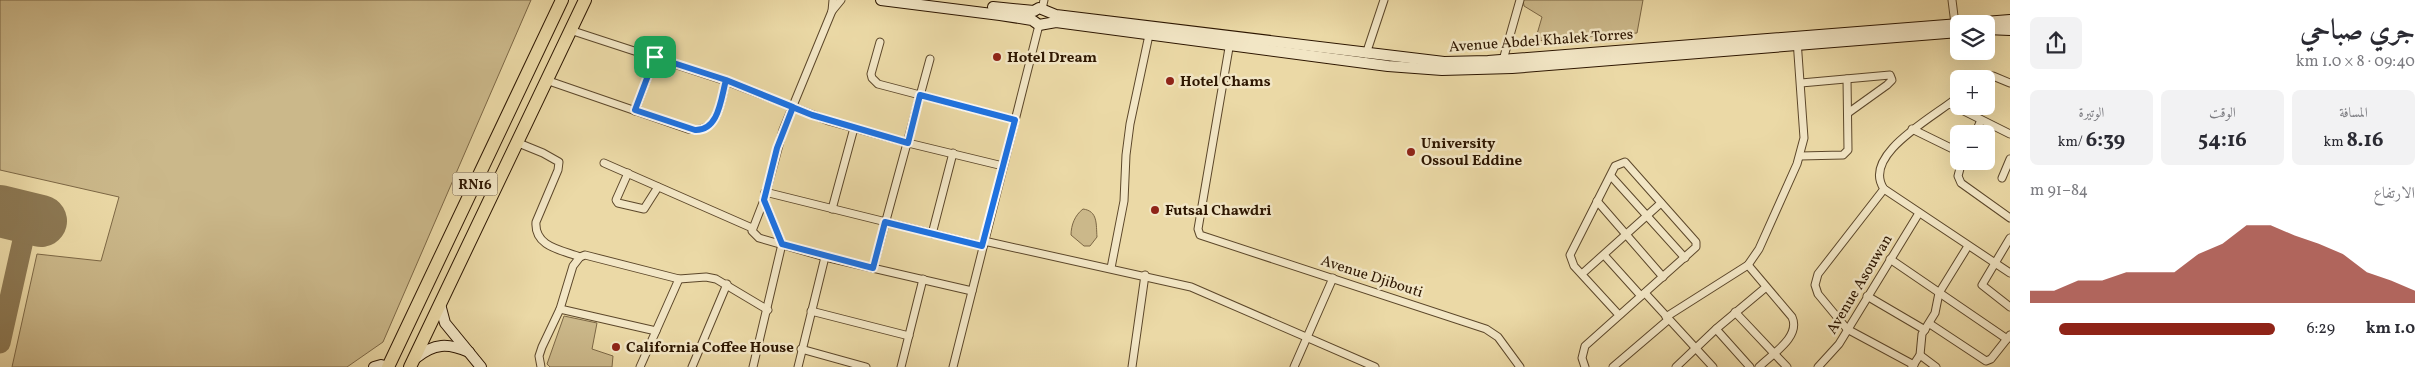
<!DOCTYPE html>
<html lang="ar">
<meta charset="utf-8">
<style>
:root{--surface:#fff;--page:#f2f2f3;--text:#2b2b33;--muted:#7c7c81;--accent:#8f2418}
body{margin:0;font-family:Vollkorn,Amiri,serif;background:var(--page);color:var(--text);direction:rtl;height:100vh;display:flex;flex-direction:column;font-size:19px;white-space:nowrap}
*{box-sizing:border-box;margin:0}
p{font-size:16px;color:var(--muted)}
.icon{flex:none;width:28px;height:28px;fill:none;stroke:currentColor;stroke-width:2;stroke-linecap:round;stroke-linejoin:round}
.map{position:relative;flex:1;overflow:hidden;direction:ltr}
.drawer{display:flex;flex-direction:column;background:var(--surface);width:425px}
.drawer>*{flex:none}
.fabs{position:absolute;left:1950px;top:15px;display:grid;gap:10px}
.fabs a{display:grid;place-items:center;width:45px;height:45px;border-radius:8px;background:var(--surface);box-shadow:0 5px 20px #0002;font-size:25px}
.pin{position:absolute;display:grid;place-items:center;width:42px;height:42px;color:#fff;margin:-21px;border-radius:10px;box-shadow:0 2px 8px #0006}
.round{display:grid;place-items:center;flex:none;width:52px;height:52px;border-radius:8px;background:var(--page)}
.summary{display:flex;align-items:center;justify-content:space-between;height:85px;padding:0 20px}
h1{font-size:28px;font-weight:700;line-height:38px}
.stats{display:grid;grid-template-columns:repeat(3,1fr);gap:8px;height:85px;padding:5px 20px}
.stats div{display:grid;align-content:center;border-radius:8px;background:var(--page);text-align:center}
.stats b{font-size:21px;font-weight:700}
.stats small{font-size:14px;font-weight:400}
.stats p{font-size:14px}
.chart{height:140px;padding:10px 20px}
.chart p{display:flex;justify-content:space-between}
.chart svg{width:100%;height:90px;margin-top:5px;fill:var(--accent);opacity:.7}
ul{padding:0 20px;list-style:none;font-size:16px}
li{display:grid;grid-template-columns:80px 60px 1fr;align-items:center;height:38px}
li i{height:12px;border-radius:6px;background:var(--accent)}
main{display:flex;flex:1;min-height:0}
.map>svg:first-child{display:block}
</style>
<main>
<section class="drawer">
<div class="summary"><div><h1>جري صباحي</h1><p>09:40 · 8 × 1.0 km</p></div><a class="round"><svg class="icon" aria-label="share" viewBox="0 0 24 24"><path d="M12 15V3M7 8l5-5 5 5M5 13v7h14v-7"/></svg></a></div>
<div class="stats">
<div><p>المسافة</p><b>8.16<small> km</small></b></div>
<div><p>الوقت</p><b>54:16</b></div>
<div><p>الوتيرة</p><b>6:39<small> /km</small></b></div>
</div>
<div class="chart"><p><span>الارتفاع</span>84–91 m</p>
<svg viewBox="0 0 160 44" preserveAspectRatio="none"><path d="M0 44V38L10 38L20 33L30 33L40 29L50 29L60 29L70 20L80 15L90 6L100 6L110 11L120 15L130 20L140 29L150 33L160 38V44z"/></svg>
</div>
<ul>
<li><b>1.0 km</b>6:29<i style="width:88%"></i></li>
</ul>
</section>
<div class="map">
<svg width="2010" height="367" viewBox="0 0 2010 367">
<rect width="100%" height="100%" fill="#ebd9a6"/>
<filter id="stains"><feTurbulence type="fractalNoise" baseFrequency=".004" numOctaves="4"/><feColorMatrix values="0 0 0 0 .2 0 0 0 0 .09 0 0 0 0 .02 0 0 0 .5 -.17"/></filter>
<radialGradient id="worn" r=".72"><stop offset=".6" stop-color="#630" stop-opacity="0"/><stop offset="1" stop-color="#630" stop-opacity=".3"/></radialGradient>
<!-- green -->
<g fill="#cbb88a" stroke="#7c6745">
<path d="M0 0H531L383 342 347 367H12L37 254 101 261 119 197 0 170Z"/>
<path d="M1523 0H1643L1637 33 1535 41 1542 17 1524 6Z"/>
<path d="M1083 209C1098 211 1096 224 1097 237L1090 246H1084L1071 235C1071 225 1075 215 1083 209Z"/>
<path d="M564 316 597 323 592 349 613 356 612 367H550L547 364Z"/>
</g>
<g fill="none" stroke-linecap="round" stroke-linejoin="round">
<!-- taxiway -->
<path stroke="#8c7853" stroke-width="21" d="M0 343 28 218"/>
<!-- runway -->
<path stroke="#8c7853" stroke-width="52" d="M0 211 41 221"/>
<!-- street casing -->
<g stroke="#5c472a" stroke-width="9">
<g id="street">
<path d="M833 0 832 11 783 130 764 200 752 231 759 238 825 257 972 291"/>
<path d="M1952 0 1955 24"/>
<path d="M1042 9 1044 0"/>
<path d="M832 11 841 0"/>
<path d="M570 30 726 81 829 121 908 143 1003 166"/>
<path d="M880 42 871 74 872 78 878 84 1015 120"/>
<path d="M1230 42 1198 229 1200 235 1486 329 1498 337 1520 367"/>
<path d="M1366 54 1384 0"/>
<path d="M1503 60 1520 0"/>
<path d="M1979 79 1993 76 2010 83"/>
<path d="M546 80 688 129C719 135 720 103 726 81"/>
<path d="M1801 83 1890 75 1892 80 1887 85 1848 113"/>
<path d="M1959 96C1938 115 1860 154 1884 189L2010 273"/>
<path d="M1950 104 2010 134"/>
<path d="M635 111 655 57"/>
<path d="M1912 129 1959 152"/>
<path d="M1975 134 1981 120"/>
<path d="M516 142 543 153 559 162 558 170 536 222C534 247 562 250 580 257"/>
<path d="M1800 156 1843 155 1848 150 1847 79"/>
<path d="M1962 161 1958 176 1961 183 2010 218"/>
<path d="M604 163 752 228"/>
<path d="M628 173 616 200 618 203 644 209 658 187"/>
<path d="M1611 176 1685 258"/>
<path d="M2002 178 2010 159"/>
<path d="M1884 189 1818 274 1815 285 1818 294 1847 329 1914 365"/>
<path d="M765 192 983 246"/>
<path d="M1597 201 1663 277"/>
<path d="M832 209 854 128"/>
<path d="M932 234 953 153"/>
<path d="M2010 238 1982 285 2010 307"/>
<path d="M984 241 1191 287 1375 367"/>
<path d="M1604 255 1641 296"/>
<path d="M1890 259 2007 339"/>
<path d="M1748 265 1792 317C1801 337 1772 354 1759 367"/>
<path d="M873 268 930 59"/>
<path d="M1111 268 1124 201 1126 155 1130 124 1149 35"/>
<path d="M1583 273 1661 203"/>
<path d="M1645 293 1713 367"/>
<path d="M1867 296 1925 330"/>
<path d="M560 309 656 331"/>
<path d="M811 311 909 336"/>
<path d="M1735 312 1787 367"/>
<path d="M1666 317 1748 265 1759 249 1797 164 1804 138 1797 40"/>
<path d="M1930 324 1986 361 1991 359 2010 335"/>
<path d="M1716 329 1750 367"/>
<path d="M801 349 866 367"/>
<path d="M1920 355 1936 367"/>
<path d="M541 367 539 356 542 347 560 309 573 266 580 257 585 255 679 279 706 277 716 279 768 310"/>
<path d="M640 367 679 279"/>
<path d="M692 367 727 284"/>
<path d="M753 367 782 244 764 200"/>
<path d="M798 367 825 257"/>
<path d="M901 367 923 279"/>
<path d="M953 367 1039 25"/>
<path d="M1132 367 1145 275"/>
<path d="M1294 367 1333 278"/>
<path d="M1585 367 1582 358 1585 346 1696 247V242L1625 162 1615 166 1570 255 1574 266 1619 315"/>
<path d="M1613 367 1668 320"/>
<path d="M1676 367 1716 329 1765 288"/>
<path d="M1818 367 1839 344 1919 213"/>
<path d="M1912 367 1920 355 1922 334 1935 313 1939 293 1968 246"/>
</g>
</g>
<!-- secondary casing -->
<g stroke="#2d1600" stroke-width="12">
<g id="secondary">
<path d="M881 0 1000 15 1032 20 1039 25 1056 22 1388 66 1442 70 1512 68 1959 32"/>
<path d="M993 7 1034 11 1039 8 1056 15 1444 62 1488 61 2010 20"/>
<path d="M1986 29 2010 30"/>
<path d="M440 304 445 323 481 367"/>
<path d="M416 358C434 343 448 343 469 352"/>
<path d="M374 367 381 365 388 367"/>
</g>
</g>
<!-- highway casing -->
<g stroke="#2d1600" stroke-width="14">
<g id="highway">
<path d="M388 367 562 0"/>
<path d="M410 367 585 0"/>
</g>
</g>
<!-- street -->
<use href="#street" stroke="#f2e6c5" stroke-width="7"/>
<!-- secondary -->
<use href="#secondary" stroke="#f2e6c5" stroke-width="10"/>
<!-- highway -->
<use href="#highway" stroke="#ebd9a6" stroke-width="12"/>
</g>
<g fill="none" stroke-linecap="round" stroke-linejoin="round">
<!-- route casing -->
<g stroke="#fff" stroke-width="10">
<path id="route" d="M655 57 726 80 793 107 777 148 764 200 782 244 873 268 885 222 982 246 1015 120 920 95 908 143 812 115 726 80C721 98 719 131 695 130L635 110 655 57"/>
</g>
<!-- route -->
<use href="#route" stroke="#1a73e8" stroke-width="6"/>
</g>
<!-- markers -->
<g fill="#8f2418" stroke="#f2e6c5" stroke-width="2">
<circle cx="997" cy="57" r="5"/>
<circle cx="1170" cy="81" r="5"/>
<circle cx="1411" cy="152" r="5"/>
<circle cx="1155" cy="210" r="5"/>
<circle cx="616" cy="347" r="5"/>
</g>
<g text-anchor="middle" stroke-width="5" stroke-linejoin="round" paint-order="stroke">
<!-- shield labels -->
<rect fill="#f2e6c5" stroke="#68543b" stroke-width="1" x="452.5" y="172.5" width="45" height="23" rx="4"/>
<g font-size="14" font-weight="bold" fill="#2d1600">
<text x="475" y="189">RN16</text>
</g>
<!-- street labels -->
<g font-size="15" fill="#2d1600" stroke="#f2e6c5">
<text transform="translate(1541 40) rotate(-4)" y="5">Avenue Abdel Khalek Torres</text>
<text transform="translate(1372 276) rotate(18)" y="5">Avenue Djibouti</text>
<text transform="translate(1859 284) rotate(-59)" y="5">Avenue Asouwan</text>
</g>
<!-- poi labels -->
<g font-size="15" font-weight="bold" fill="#2d1600" stroke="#f2e6c5" text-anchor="start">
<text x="1007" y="62">Hotel Dream</text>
<text x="1180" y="86">Hotel Chams</text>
<text x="1421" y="148">University<tspan x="1421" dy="17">Ossoul Eddine</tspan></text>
<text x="1165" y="215">Futsal Chawdri</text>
<text x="626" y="352">California Coffee House</text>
</g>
</g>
<rect width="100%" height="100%" filter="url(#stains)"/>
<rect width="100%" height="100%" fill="url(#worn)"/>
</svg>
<div class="fabs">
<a><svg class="icon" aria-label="layers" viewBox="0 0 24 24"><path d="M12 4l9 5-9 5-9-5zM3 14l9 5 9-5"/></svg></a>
<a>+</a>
<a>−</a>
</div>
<div class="pin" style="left:655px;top:57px;background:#1e9e55"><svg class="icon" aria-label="arrive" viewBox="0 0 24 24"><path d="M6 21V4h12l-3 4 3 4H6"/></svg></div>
</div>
</main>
